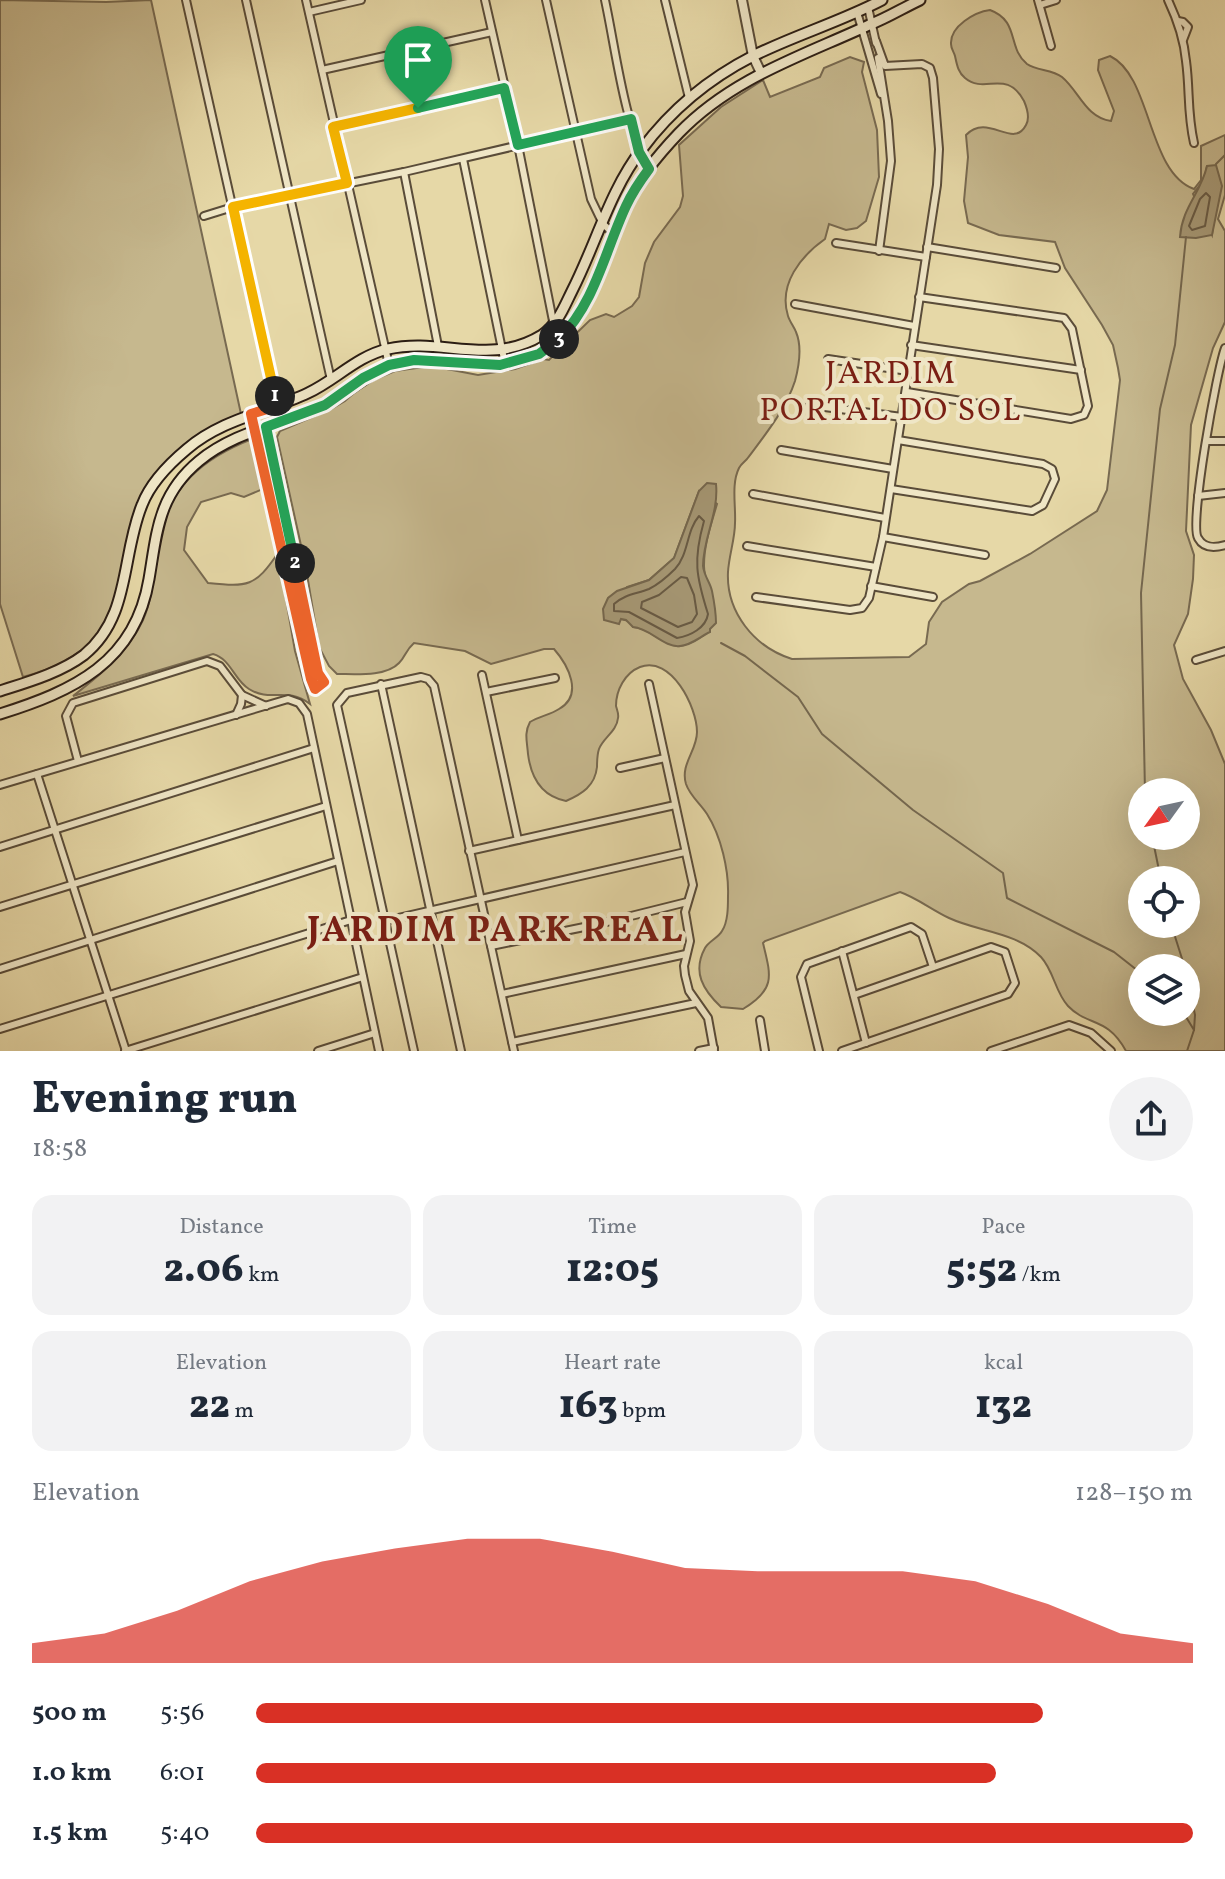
<!DOCTYPE html>
<meta charset="utf-8">
<style>
:root{--surface:#fff;--page:#f2f2f3;--text:#1f2937;--muted:#747a83;--accent:#d93025}
body{margin:0;font-family:Vollkorn,serif;background:var(--page);color:var(--text);height:100vh;display:flex;flex-direction:column;font-size:30px;white-space:nowrap}
*{box-sizing:border-box;margin:0}
p{font-size:26px;color:var(--muted)}
.icon{flex:none;width:44px;height:44px;fill:none;stroke:currentColor;stroke-width:2;stroke-linecap:round;stroke-linejoin:round}
.map{position:relative;height:1051px;overflow:hidden}
.side{display:flex;flex-direction:column;background:var(--surface);flex:1}
.side>*{flex:none}
.needle{width:52px;rotate:237deg}
.buttons{position:absolute;left:1128px;top:778px;display:grid;gap:16px}
.buttons a{display:grid;place-items:center;width:72px;height:72px;border-radius:50%;background:var(--surface);box-shadow:0 8px 32px #0002;font-size:40px}
.pin{position:absolute;display:grid;place-items:center;width:68px;height:68px;color:#fff;margin:-82px -34px;border-radius:50% 50% 50% 0;rotate:-45deg;box-shadow:0 0 8px #0007}
.pin .icon{rotate:45deg}
.km{position:absolute;width:40px;height:40px;margin:-20px;border-radius:50%;background:#222;color:#fff;font-size:22px;line-height:40px;text-align:center}
.round{display:grid;place-items:center;flex:none;width:84px;height:84px;border-radius:42px;background:var(--page)}
.summary{display:flex;align-items:center;justify-content:space-between;height:136px;padding:0 32px}
h1{font-size:44px;font-weight:800;line-height:60px}
.metrics{display:grid;grid-template-columns:repeat(3,1fr);gap:12px;height:136px;padding:8px 32px}
.metrics div{display:grid;align-content:center;border-radius:20px;background:var(--page);text-align:center}
.metrics b{font-size:40px;font-weight:800}
.metrics small{font-size:22px;font-weight:400}
.metrics p{font-size:22px}
.chart{height:224px;padding:16px 32px}
.chart p{display:flex;justify-content:space-between}
.chart svg{width:100%;height:144px;margin-top:8px;fill:var(--accent);opacity:.7}
ul{padding:0 32px;list-style:none;font-size:26px}
li{display:grid;grid-template-columns:128px 96px 1fr;align-items:center;height:60px}
li i{height:20px;border-radius:10px;background:var(--accent)}
.map>svg:first-child{display:block}
</style>
<div class="map">
<svg width="1225" height="1051" viewBox="0 0 1225 1051">
<rect width="100%" height="100%" fill="#e6d8a7"/>
<filter id="stains"><feTurbulence type="fractalNoise" baseFrequency=".0025" numOctaves="4"/><feColorMatrix values="0 0 0 0 .2 0 0 0 0 .09 0 0 0 0 .02 0 0 0 .5 -.17"/></filter>
<radialGradient id="worn" r=".72"><stop offset=".6" stop-color="#630" stop-opacity="0"/><stop offset="1" stop-color="#630" stop-opacity=".3"/></radialGradient>
<!-- green -->
<g fill="#c6b88e" stroke="#786a51" stroke-width="2" fill-rule="evenodd">
<path d="M0 0 106 2 151 0 241 414C199 434 162 457 140 499 128 522 126 550 121 575 111 636 81 661 23 677L0 604Z"/>
<path d="M990 10C1020 21 1007 48 1027 64 1037 71 1052 69 1062 77 1079 91 1086 118 1111 121L1114 111 1098 70 1099 60 1110 56C1152 76 1147 172 1194 189L1201 180V146L1225 135V195L1218 219 1225 231V322L1213 348 1191 425 1186 531 1194 555 1193 579 1188 614 1174 645 1183 679 1211 730 1225 764V1051H1126C1107 1016 1088 1027 1068 1006 1055 992 1054 971 1041 957 1017 932 979 932 949 918 932 910 917 898 900 892L765 941 763 943C771 976 776 989 743 1009L721 1007C703 990 692 972 705 948 709 941 718 938 722 931 728 922 728 907 728 896 729 870 721 836 707 814 700 803 690 796 686 784 680 764 697 751 697 732 697 707 671 655 640 667 625 673 616 690 616 706 617 710 619 714 618 718 617 731 603 738 599 749 597 755 597 761 597 767 595 786 582 794 566 801 541 796 531 778 528 754 527 741 524 733 530 722 540 716 550 715 559 709 584 695 568 665 554 649H544L491 664 465 651 414 643C405 651 406 656 399 663 386 677 355 674 337 674L329 666 319 647 306 568 277 437 280 431 331 409 345 401 364 384 395 371 431 366 478 375 515 369 543 359 549 360 590 320 606 314 614 317 632 306 639 297 645 263 654 242 680 207 683 196 679 145 721 107 763 80 770 97 820 77 824 68 850 57 864 62 862 72 877 130 879 177 866 221 857 228 846 230 829 224 825 239C801 256 778 284 788 316 790 322 794 327 796 332 802 346 799 366 795 381 786 409 765 435 747 459 744 462 741 464 739 468 731 484 736 506 735 523 735 539 729 555 728 572 726 612 754 647 792 659L909 657 926 644 929 622 942 602 969 584 980 581 1030 554 1097 511 1107 490 1120 380 1118 368 1113 345 1102 325 1065 268 1055 242 999 235 968 223 964 201 968 157 966 135C988 112 1013 150 1026 125 1030 118 1027 108 1024 101 1006 68 985 95 965 78 958 72 957 65 955 56 954 52 951 49 951 44 950 26 975 12 990 10ZM1207 166 1215 211 1212 235 1193 194 1204 180ZM699 491 717 504C711 525 704 544 704 565 703 589 731 617 700 638 694 642 685 647 677 646 661 644 650 628 633 627L629 621 621 619 627 587 649 580 674 558ZM1142 792H1186V836H1142ZM1142 880H1186V924H1142ZM1142 968H1186V1012H1142Z"/>
<path d="M252 439 263 489 244 497 231 493 201 502 187 527 184 550 208 583C248 587 255 587 278 553L295 651 310 704C286 686 271 703 249 689 234 680 231 659 213 654L73 696C100 675 128 653 143 620 154 595 154 569 158 543 168 487 203 458 252 439Z"/>
</g>
<!-- water -->
<g fill="#a69875" stroke="#75674e" stroke-width="2">
<path d="M1216 165 1222 186 1212 235 1196 238 1180 237C1182 207 1201 193 1207 166Z"/>
<path d="M707 483 716 484C719 513 703 538 703 566 704 576 710 582 712 591 714 601 716 612 716 623L710 629V632C701 636 691 645 680 646 664 648 650 628 633 627L626 620 621 619 619 624 604 620 603 609 608 598 617 591 649 580 674 558 699 491Z"/>
</g>
<g fill="none" stroke-linecap="round" stroke-linejoin="round">
<!-- shore -->
<g stroke="#685a44" stroke-width="2">
<path d="M1206 193 1210 197 1205 226 1192 230 1189 226 1200 199Z"/>
<path d="M699 516 704 521C693 560 696 576 708 614 706 628 690 636 677 638L629 612 614 611V604C625 594 637 594 649 589 659 584 668 576 675 569 689 554 686 531 699 516Z"/>
<path d="M681 577 687 578 694 595 697 614 692 622 678 627 641 608 642 602 659 595Z"/>
</g>
<!-- stream -->
<g stroke="#75674e" stroke-width="2">
<path d="M1216 164 1225 155"/>
<path d="M721 643 745 656 798 697 822 734 913 810 1003 873 1007 898 1114 952 1142 974"/>
<path d="M1145 792 1141 593 1160 409 1175 345 1186 237"/>
<path d="M1152 836 1161 880"/>
<path d="M1171 924 1185 968"/>
<path d="M1186 971 1195 1015 1194 1030"/>
<path d="M1183 1012 1194 1030 1187 1051"/>
</g>
<!-- minor casing -->
<g stroke="#5a4c39" stroke-width="10">
<g id="minor">
<path d="M186 0 277 406"/>
<path d="M246 0 331 380"/>
<path d="M306 0 389 365"/>
<path d="M485 0 518 145 554 326"/>
<path d="M546 0 591 199 603 224 615 235"/>
<path d="M605 0C616 51 624 124 649 169"/>
<path d="M665 0 689 98"/>
<path d="M1038 0 1051 46"/>
<path d="M1168 0C1177 19 1184 39 1186 61 1190 90 1187 112 1194 143"/>
<path d="M1040 5 1056 0"/>
<path d="M868 7 876 43"/>
<path d="M309 12 361 0"/>
<path d="M857 12 881 94"/>
<path d="M1178 21 1183 22 1188 27 1183 40"/>
<path d="M878 58 888 121 891 161 879 251"/>
<path d="M322 70 492 32"/>
<path d="M333 127 504 88"/>
<path d="M463 159 505 364"/>
<path d="M404 172 438 346"/>
<path d="M204 216 233 207 404 172 631 119"/>
<path d="M836 243 926 257"/>
<path d="M927 247 1056 268"/>
<path d="M795 304 914 326"/>
<path d="M911 345 1081 370"/>
<path d="M1225 348C1217 369 1189 524 1198 538 1204 549 1215 548 1225 545"/>
<path d="M828 359 908 371"/>
<path d="M907 392 1071 419 1084 415 1088 406 1072 329 1064 318 919 297"/>
<path d="M809 405 902 417"/>
<path d="M1208 441H1225"/>
<path d="M781 450 893 469"/>
<path d="M891 489 1032 511 1043 505 1055 479 1052 469 1043 464 898 440"/>
<path d="M753 494 885 518"/>
<path d="M1198 496 1225 493"/>
<path d="M883 537 985 555"/>
<path d="M747 546 876 567"/>
<path d="M871 586 933 597"/>
<path d="M756 597 850 610 862 608 869 598 883 537 937 185 939 149 933 78 930 68 922 64 885 66 876 41"/>
<path d="M1196 660 1225 651"/>
<path d="M482 675 518 840"/>
<path d="M381 684 461 1051"/>
<path d="M649 684 693 885 685 912 690 941 684 966 685 975 689 991 708 1018 714 1051"/>
<path d="M486 692 555 678"/>
<path d="M236 715 241 704 242 695 266 706"/>
<path d="M78 761 66 716 73 703 207 661 220 666 242 695"/>
<path d="M620 768 665 758"/>
<path d="M37 774 126 1051"/>
<path d="M0 785 288 699 299 703 307 714 379 1051"/>
<path d="M0 847 314 748"/>
<path d="M469 851 675 805"/>
<path d="M0 907 326 806"/>
<path d="M385 921 685 852"/>
<path d="M491 946 599 924 687 902"/>
<path d="M842 951 866 1043"/>
<path d="M0 969 338 861"/>
<path d="M502 994 686 954"/>
<path d="M760 1020 765 1051"/>
<path d="M0 1029 351 920"/>
<path d="M512 1042 696 1003"/>
<path d="M125 1051 363 977"/>
<path d="M318 1051 375 1033"/>
<path d="M414 1051 337 705 347 693 421 677 428 679 434 686 514 1051"/>
<path d="M699 1051 714 1048"/>
<path d="M819 1051 801 977 807 964 911 927 922 934 933 967"/>
<path d="M842 1051 1008 994 1015 983 1005 952 991 947 854 995"/>
<path d="M991 1051 1069 1025 1091 1033 1111 1051"/>
</g>
</g>
<!-- tertiary casing -->
<g stroke="#5a4c39" stroke-width="12">
<g id="tertiary">
<path d="M742 0 753 56 761 73"/>
<path d="M256 430 311 679 315 689 324 682 318 673 266 427"/>
</g>
</g>
<!-- secondary casing -->
<g stroke="#2b1d14" stroke-width="13">
<g id="secondary">
<path d="M0 691C28 682 60 673 84 655 131 617 121 556 142 505 150 484 169 464 187 449 222 419 268 412 308 393 336 380 357 356 388 349 442 337 490 367 542 335 558 324 564 307 572 291 596 244 610 190 642 149 671 110 710 78 753 56 795 35 840 22 882 0"/>
<path d="M0 714C73 691 135 663 149 579 157 532 158 495 199 461 235 431 284 424 325 404 356 390 378 361 414 360 457 358 498 374 539 354 591 328 604 251 626 204 639 178 659 154 679 133 732 78 802 56 869 25 887 18 903 8 920 0"/>
</g>
</g>
<!-- minor -->
<use href="#minor" stroke="#efe6c6" stroke-width="6"/>
<!-- tertiary -->
<use href="#tertiary" stroke="#efe6c6" stroke-width="8"/>
<!-- secondary -->
<use href="#secondary" stroke="#efe6c6" stroke-width="9"/>
</g>
<g fill="none" stroke-linecap="round" stroke-linejoin="round">
<!-- split-1 casing -->
<g stroke="#fff" stroke-width="16">
<path id="split-1" d="M275 396 233 207 347 183 333 127 418 108"/>
</g>
<!-- split-2 casing -->
<g stroke="#fff" stroke-width="16">
<path id="split-2" d="M275 396 277 406 251 414 311 679 315 689 324 682 318 673 295 563"/>
</g>
<!-- split-3 casing -->
<g stroke="#fff" stroke-width="16">
<path id="split-3" d="M295 563 266 427 325 405 363 378 389 365 414 360 500 365 539 354 559 339"/>
</g>
<!-- split-4 casing -->
<g stroke="#fff" stroke-width="16">
<path id="split-4" d="M418 108 504 88 518 145 631 119 639 152 649 169C640 181 632 193 626 206 605 251 595 303 559 339"/>
</g>
<!-- split-1 -->
<use href="#split-1" stroke="#f5b400" stroke-width="10"/>
<!-- split-2 -->
<use href="#split-2" stroke="#f0652b" stroke-width="10"/>
<!-- split-3 -->
<use href="#split-3" stroke="#22a559" stroke-width="10"/>
<!-- split-4 -->
<use href="#split-4" stroke="#22a559" stroke-width="10"/>
</g>
<g text-anchor="middle" stroke-width="8" stroke-linejoin="round" paint-order="stroke">
<!-- quarter labels -->
<g font-size="32" letter-spacing="2" fill="#7a1f14" stroke="#efe6c6">
<text x="891" y="383">JARDIM<tspan x="891" dy="37">PORTAL DO SOL</tspan></text>
</g>
<!-- district labels -->
<g font-size="36" font-weight="bold" letter-spacing="2" fill="#7a1f14" stroke="#efe6c6">
<text x="496" y="941">JARDIM PARK REAL</text>
</g>
</g>
<rect width="100%" height="100%" filter="url(#stains)"/>
<rect width="100%" height="100%" fill="url(#worn)"/>
</svg>
<div class="buttons">
<a><svg class="needle" viewBox="-14 -14 28 28"><path d="M0-13l5 13h-10z" fill="#e53935"/><path d="M0 13l5-13h-10z" fill="#747a83"/></svg></a>
<a><svg class="icon" aria-label="locate" viewBox="0 0 24 24"><circle cx="12" cy="12" r="6"/><path d="M12 2v4M12 18v4M2 12h4M18 12h4"/></svg></a>
<a><svg class="icon" aria-label="layers" viewBox="0 0 24 24"><path d="M12 4l9 5-9 5-9-5zM3 14l9 5 9-5"/></svg></a>
</div>
<div class="pin" style="left:418px;top:108px;background:#1e9e55"><svg class="icon" aria-label="arrive" viewBox="0 0 24 24"><path d="M6 21V4h12l-3 4 3 4H6"/></svg></div>
<b class="km" style="left:275px;top:396px">1</b>
<b class="km" style="left:295px;top:563px">2</b>
<b class="km" style="left:559px;top:339px">3</b>
</div>
<section class="side">
<div class="summary"><div><h1>Evening run</h1><p>18:58</p></div><a class="round"><svg class="icon" aria-label="share" viewBox="0 0 24 24"><path d="M12 15V3M7 8l5-5 5 5M5 13v7h14v-7"/></svg></a></div>
<div class="metrics">
<div><p>Distance</p><b>2.06<small> km</small></b></div>
<div><p>Time</p><b>12:05</b></div>
<div><p>Pace</p><b>5:52<small> /km</small></b></div>
</div>
<div class="metrics">
<div><p>Elevation</p><b>22<small> m</small></b></div>
<div><p>Heart rate</p><b>163<small> bpm</small></b></div>
<div><p>kcal</p><b>132</b></div>
</div>
<div class="chart"><p><span>Elevation</span>128–150 m</p>
<svg viewBox="0 0 160 44" preserveAspectRatio="none"><path d="M0 44V38L10 35L20 28L30 19L40 13L50 9L60 6L70 6L80 10L90 15L100 16L110 16L120 16L130 19L140 26L150 35L160 38V44z"/></svg>
</div>
<ul>
<li><b>500 m</b>5:56<i style="width:84%"></i></li>
<li><b>1.0 km</b>6:01<i style="width:79%"></i></li>
<li><b>1.5 km</b>5:40<i style="width:100%"></i></li>
</ul>
</section>
